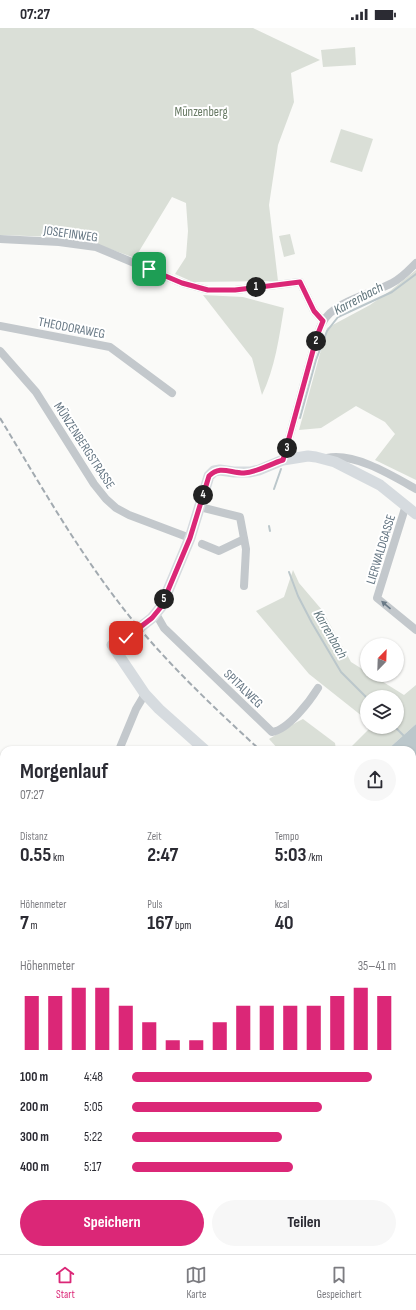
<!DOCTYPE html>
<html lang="de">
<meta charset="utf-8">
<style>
:root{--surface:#fff;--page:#f7f7f7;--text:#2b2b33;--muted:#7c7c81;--line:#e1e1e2;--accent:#db2777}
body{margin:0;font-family:"Sofia Sans Condensed",sans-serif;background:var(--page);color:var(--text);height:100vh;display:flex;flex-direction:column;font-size:15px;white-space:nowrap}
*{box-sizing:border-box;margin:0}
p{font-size:13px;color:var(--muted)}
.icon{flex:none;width:22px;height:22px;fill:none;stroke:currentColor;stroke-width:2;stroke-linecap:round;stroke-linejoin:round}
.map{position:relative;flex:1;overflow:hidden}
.side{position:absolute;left:0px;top:718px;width:416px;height:508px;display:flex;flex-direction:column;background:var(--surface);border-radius:12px 12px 0 0;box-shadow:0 1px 3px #0004}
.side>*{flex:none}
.needle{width:26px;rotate:23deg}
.controls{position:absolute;left:360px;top:610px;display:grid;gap:8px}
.controls a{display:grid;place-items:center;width:44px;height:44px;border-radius:50%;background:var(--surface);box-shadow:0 1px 3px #0004;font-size:20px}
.pin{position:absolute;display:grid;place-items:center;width:34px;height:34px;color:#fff;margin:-17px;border-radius:8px;box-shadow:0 2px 6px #0006}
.km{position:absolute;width:20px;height:20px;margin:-10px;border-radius:50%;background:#222;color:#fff;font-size:11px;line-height:20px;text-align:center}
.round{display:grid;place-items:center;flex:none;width:42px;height:42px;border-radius:21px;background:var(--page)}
.head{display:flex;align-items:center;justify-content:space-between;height:68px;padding:0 20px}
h1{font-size:22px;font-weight:700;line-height:30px}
.metrics{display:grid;grid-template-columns:repeat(3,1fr);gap:6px;height:68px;padding:4px 20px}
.metrics div{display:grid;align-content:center}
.metrics b{font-size:20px;font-weight:700}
.metrics small{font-size:11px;font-weight:400}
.metrics p{font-size:11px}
.chart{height:112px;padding:8px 20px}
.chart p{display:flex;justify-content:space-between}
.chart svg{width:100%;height:72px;margin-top:4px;stroke:var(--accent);stroke-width:6}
.primary-button{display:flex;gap:8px;margin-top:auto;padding:8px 20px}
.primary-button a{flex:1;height:46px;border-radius:24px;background:var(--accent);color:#fff;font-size:16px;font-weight:700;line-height:46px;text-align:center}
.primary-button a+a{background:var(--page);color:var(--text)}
ul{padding:0 20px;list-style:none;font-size:13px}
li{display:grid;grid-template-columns:64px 48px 1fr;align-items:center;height:30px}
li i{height:10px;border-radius:5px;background:var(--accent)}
.status{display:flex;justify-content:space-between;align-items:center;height:28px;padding:0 20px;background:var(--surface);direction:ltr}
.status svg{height:11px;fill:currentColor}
.tab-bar{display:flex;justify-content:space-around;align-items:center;height:56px;border-top:1px solid var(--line);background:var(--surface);font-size:11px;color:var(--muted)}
.tab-bar a{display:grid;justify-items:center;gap:2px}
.tab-bar .current{color:var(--accent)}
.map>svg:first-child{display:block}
</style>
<div class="status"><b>07:27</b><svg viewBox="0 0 49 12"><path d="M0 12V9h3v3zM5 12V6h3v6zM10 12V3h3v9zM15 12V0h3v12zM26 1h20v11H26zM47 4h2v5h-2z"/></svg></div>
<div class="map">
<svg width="416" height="1226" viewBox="0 0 416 1226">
<rect width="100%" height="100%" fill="#fafaf8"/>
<!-- green -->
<g fill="#dadfd7">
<path d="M0 0H253L320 32 291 45 294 74 278 117 269 177 278 253 193 254 175 246 186 229 188 203 186 175 172 169 135 230 96 216 57 209 0 207Z"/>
<path d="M355 19 356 37 323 39 321 22Z"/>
<path d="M341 101 373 111 362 144 330 134Z"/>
<path d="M290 206 295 226 284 229 279 208Z"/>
<path d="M416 242V452L375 432 395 406 385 394 356 378 321 400 299 402 327 300 370 277 390 263Z"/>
<path d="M203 267 243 269 284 280C279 310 275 340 262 367L252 330Z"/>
<path d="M293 542 299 555 322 582 351 634 367 644V647H372L404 667 416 657V696L387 722H348L371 699H397V669H367V692L309 646 256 583 284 569Z"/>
<path d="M303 691 335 715 336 722H279L269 711 297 694Z"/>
<path d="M412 882 416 885V922L412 912Z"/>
<path d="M416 1014V1064L412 1062V1026Z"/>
<path d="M412 1067 416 1070V1222L412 1221Z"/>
<rect x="282" y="1222" width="74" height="4"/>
</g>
<!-- water -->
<g fill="#bbc7cb">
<path d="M416 696V776L412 780V722H387Z"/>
<path d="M120 1222H192L191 1226H120Z"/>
</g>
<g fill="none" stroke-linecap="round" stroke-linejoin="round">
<!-- stream -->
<g stroke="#bbc7cb" stroke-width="2">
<path d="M300 390 316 332 327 303 338 289 392 264 416 246"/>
<path d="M274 461 281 441"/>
<path d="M269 498 270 503"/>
<path d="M289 544 298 568 312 595 341 644 367 670"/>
<path d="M395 699 404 708"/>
</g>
<!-- street -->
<g stroke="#c3c8cc" stroke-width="8">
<path d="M0 211 59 214 96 219 182 255 208 262H235L300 254 314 283 323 293"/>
<path d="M0 298 110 319 172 365"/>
<path d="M0 323 36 364 94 456 106 471 116 480 129 487 190 510"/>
<path d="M327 430C354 424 393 448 416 461"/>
<path d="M283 432 317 308C319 304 320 298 323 294 334 273 372 266 392 255 402 250 409 242 416 235"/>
<path d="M406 477 377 570 416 602"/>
<path d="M200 479 240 489 246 521 244 558"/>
<path d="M202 516 219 523 244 511"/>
<path d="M156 586 164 600 272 704C288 702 310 673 318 660"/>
<path d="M119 722 136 681 145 666"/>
<path d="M0 835 4 836"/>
<path d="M412 835 416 839"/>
<path d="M0 1050 4 1039"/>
<path d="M0 1180 4 1181"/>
<path d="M85 1226 86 1222"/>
</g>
<!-- secondary -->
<g stroke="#d6dbdf" stroke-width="11">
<path d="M205 722 159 681 145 666 112 617 123 613 152 590 161 579 190 510 209 448 214 443 220 442 234 444H250L259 442 283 432 308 428 316 429 335 434 380 457 416 486"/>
<path d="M412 948 414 956 412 996"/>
<path d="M364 1226V1222"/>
</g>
<!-- rail -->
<g stroke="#a2aab0" stroke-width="2" stroke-dasharray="6 3" stroke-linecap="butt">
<path d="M0 390C37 451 72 513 116 571 158 627 209 675 260 722"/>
<path d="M412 861 416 865"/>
</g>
</g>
<!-- one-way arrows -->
<defs><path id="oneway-solid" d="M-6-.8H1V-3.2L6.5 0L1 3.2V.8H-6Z"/></defs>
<use fill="#6a7a87" href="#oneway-solid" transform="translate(386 577) rotate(-139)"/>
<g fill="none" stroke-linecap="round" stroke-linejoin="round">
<!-- route casing -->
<g stroke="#fff" stroke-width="8">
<path id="route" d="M126 610 152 590 161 579 190 510 209 448C220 437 230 445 244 445 258 444 270 436 283 432L317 308 323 293 314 283 300 254 235 262H208L182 255 149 241"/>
</g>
<!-- route -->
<use href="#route" stroke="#db2777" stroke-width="5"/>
</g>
<g text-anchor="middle" stroke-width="4" stroke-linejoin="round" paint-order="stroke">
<!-- park labels -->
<g font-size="13" fill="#687a64" stroke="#fff">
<text x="201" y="88">Münzenberg</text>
</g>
<!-- street labels -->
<g font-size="13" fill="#657683" stroke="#fff">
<text transform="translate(71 205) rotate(8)" y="5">JOSEFINWEG</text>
<text transform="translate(72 299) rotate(11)" y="5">THEODORAWEG</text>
<text transform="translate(85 417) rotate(57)" y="5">MÜNZENBERGSTRASSE</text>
<text transform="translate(380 521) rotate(-73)" y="5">LIERWALDGASSE</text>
<text transform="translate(244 660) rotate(44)" y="5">SPITALWEG</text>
</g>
<!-- water labels -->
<g font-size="14" font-style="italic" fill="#60757c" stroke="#fff">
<text transform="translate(358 270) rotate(-28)" y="5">Karrenbach</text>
<text transform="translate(331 606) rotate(60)" y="5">Karrenbach</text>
</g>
</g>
</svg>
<div class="controls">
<a><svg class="needle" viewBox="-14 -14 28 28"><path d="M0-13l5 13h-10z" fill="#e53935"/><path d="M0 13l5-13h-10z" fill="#7c7c81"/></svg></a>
<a><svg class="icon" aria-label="layers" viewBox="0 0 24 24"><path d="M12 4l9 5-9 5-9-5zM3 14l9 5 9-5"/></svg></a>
</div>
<div class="pin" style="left:149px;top:241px;background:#1e9e55"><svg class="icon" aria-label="arrive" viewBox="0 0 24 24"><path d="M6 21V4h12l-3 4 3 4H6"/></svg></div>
<div class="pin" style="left:126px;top:610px;background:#d93025"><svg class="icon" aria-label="check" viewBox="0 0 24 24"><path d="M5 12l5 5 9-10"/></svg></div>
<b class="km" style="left:256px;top:259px">1</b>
<b class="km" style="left:316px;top:313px">2</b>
<b class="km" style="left:287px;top:420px">3</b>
<b class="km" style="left:203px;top:467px">4</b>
<b class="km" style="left:164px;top:571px">5</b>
<section class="side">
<div class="head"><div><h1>Morgenlauf</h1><p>07:27</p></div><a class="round"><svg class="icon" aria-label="share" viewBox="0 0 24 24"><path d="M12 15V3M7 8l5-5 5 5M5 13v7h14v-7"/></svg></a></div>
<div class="metrics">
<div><p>Distanz</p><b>0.55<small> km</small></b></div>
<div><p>Zeit</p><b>2:47</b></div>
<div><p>Tempo</p><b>5:03<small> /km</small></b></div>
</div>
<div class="metrics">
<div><p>Höhenmeter</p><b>7<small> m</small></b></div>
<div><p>Puls</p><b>167<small> bpm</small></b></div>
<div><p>kcal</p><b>40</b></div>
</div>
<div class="chart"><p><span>Höhenmeter</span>35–41 m</p>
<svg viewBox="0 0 160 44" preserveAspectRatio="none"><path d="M5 44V11M15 44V11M25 44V6M35 44V6M45 44V17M55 44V27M65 44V38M75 44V38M85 44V27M95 44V17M105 44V17M115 44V17M125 44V17M135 44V11M145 44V6M155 44V11"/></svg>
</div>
<ul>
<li><b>100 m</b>4:48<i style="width:91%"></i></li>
<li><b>200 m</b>5:05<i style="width:72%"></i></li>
<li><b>300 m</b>5:22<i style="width:57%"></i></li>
<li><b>400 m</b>5:17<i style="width:61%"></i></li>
</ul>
<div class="primary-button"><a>Speichern</a><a>Teilen</a></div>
</section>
</div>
<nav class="tab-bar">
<a class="current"><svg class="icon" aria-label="home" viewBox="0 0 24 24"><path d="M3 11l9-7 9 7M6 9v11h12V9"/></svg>Start</a>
<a><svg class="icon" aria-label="map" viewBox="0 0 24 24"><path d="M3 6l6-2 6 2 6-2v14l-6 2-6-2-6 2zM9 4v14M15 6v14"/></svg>Karte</a>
<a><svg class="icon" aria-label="saved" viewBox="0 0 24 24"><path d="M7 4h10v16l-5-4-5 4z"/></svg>Gespeichert</a>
</nav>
